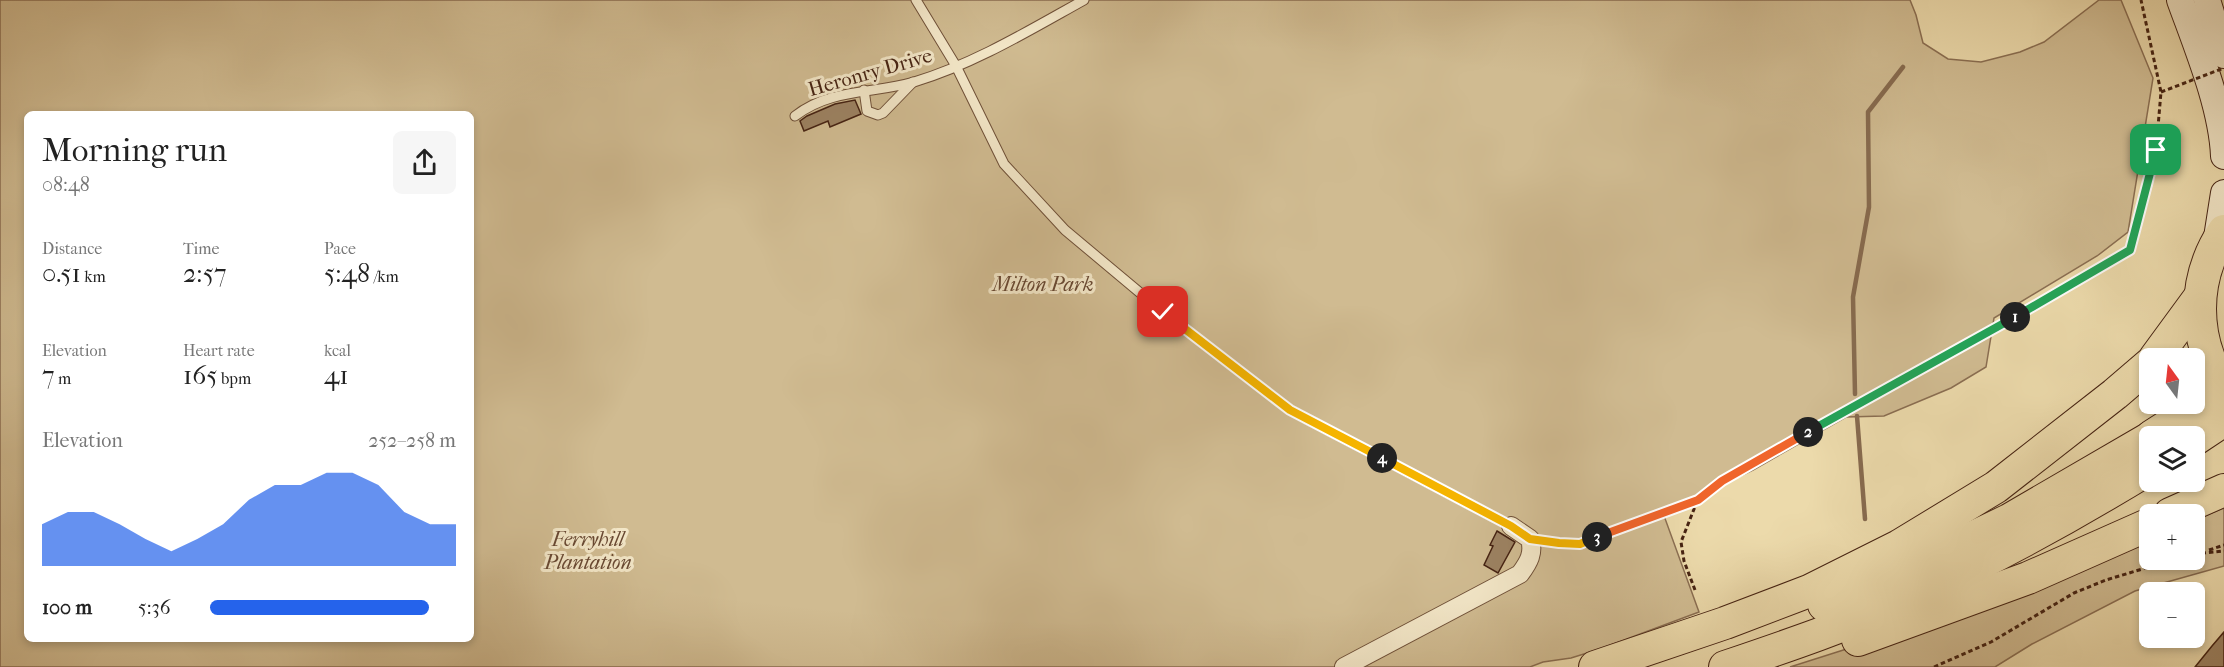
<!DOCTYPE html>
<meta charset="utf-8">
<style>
:root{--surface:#fff;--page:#f6f6f6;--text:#222;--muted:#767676;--accent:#2563eb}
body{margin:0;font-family:"IM FELL French Canon",serif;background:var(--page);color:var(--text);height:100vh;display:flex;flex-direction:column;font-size:22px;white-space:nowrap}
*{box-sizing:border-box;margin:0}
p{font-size:20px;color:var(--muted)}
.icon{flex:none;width:33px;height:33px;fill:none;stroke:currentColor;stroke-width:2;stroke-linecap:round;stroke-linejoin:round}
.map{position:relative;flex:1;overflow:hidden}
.sheet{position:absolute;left:24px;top:111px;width:450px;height:531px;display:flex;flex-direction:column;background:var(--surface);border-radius:9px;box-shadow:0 3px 9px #0003}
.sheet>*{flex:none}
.needle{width:39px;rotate:345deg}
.buttons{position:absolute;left:2139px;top:348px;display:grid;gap:12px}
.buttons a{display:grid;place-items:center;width:66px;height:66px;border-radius:9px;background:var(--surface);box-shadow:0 3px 9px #0003;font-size:30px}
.pin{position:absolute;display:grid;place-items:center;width:51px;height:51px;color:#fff;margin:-26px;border-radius:12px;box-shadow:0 3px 9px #0006}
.km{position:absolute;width:30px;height:30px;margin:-15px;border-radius:50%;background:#222;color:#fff;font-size:16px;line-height:30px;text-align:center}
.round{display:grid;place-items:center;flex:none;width:63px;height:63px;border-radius:9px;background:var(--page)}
.summary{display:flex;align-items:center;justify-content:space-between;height:102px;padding:0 18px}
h1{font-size:33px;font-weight:600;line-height:45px}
.stats{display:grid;grid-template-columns:repeat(3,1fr);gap:9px;height:102px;padding:6px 18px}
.stats div{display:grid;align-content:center}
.stats b{font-size:26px;font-weight:600}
.stats small{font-size:16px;font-weight:400}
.stats p{font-size:16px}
.chart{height:168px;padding:12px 18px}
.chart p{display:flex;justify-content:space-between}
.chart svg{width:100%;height:108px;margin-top:6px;fill:var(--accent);opacity:.7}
ul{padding:0 18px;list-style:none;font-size:20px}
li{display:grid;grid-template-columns:96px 72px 1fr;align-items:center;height:45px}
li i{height:15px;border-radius:8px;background:var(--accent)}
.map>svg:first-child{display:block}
</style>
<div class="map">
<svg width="2224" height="667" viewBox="0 0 2224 667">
<rect width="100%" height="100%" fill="#ecdaab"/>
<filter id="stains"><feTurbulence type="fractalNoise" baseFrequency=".00333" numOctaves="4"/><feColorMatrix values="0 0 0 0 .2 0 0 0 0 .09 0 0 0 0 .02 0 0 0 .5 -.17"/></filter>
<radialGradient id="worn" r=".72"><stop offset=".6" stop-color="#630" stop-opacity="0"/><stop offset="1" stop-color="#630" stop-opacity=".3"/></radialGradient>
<!-- green -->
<g fill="#d0bb91" stroke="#8a6e52" stroke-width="1.5" fill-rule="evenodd">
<path d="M0 0H1910L1916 15 1923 43 1948 59 1981 62 2020 52 2044 42 2099 0H2121L2153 78 2128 232 2097 256 1994 318 1986 367 1951 388 1884 416 1846 417 1753 470 1663 513 1699 612 1600 649 1571 658 1543 662 1530 667H0ZM27 114H471V639H27Z"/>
<path d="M2224 508V566L2135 591 2032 644 1995 667H1790L1878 639 2149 537 2150 560H2194L2195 520Z"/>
</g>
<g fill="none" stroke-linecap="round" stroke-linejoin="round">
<!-- stream -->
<g stroke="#876b4f" stroke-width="4.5">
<path d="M1855 394 1853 297 1869 207 1868 112 1903 67"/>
<path d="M1857 416 1865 519"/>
</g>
</g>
<!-- building -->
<g fill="#9c8262" stroke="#452212" stroke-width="1.5">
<path d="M855 100 861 114 830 127 828 121 804 131 800 121 807 116 835 104Z"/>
<path d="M1497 531 1515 542 1498 573 1484 565 1493 546 1490 545Z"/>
<path d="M2224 632V667H2195L2212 646Z"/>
</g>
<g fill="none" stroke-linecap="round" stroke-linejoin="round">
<!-- lane casing -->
<g stroke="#6f5038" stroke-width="11">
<g id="lane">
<path d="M916 0 956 66 1004 164 1065 230 1163 312 1290 410 1511 526"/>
<path d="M864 90 867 111 878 115 883 113 913 82"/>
<path d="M795 116C831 88 873 94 914 82 974 64 1030 30 1084 0"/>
</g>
</g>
<!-- street casing -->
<g stroke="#6f5038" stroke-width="20">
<path id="street" d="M1344 667 1520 574C1529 562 1534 553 1530 539L1511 526"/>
</g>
<!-- secondary casing -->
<g stroke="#452212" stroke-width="28">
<g id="secondary">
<path d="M2180 0C2197 47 2222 107 2224 156"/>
<path d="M2207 0 2224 55"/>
<path d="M2216 244 2224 193"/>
</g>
</g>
<!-- highway casing -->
<g stroke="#452212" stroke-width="34">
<g id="highway">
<path d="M2224 231C2192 279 2192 339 2224 387"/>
<path d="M2155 358 2199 298"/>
<path d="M2152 436 2224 390"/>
<path d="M2194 440 2224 420"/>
<path d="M2170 514 2224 490"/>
<path d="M1824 605 1893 576 2009 520 2150 438"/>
<path d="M1858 640 2028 578 2150 524"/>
<path d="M1595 667 1725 623 1809 591 1899 546 1996 487 2115 394 2150 364"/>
<path d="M1725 667C1787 646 1849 625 1908 598 1992 560 2072 516 2150 468"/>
</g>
</g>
<!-- path -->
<g stroke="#452212" stroke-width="3" stroke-dasharray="4.5 3" stroke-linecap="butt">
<path d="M1546 541 1580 544 1697 500"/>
<path d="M2209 550 2224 545"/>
<path d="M2194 554 2224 551"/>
<path d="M1695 590 1684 561 1681 542 1698 499 1722 481 2032 308 2130 250 2156 150 2161 92 2141 0"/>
<path d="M1934 667 1991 642 2074 593 2106 580 2172 560"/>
</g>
<!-- lane -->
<use href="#lane" stroke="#f3e7c8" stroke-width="9"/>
<!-- street -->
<use href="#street" stroke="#f3e7c8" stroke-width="18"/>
<!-- secondary -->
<use href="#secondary" stroke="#f3e7c8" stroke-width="26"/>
<!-- highway -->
<use href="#highway" stroke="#ecdaab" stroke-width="32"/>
<!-- path-bridge -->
<path stroke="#452212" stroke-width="3" stroke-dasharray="4.5 3" stroke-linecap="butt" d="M2161 92 2224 68"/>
</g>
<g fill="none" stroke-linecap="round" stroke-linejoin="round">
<!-- split-1 casing -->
<g stroke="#fff" stroke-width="12">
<path id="split-1" d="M2015 317 2130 250 2156 150"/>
</g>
<!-- split-2 casing -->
<g stroke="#fff" stroke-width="12">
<path id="split-2" d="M1808 432 2015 317"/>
</g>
<!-- split-3 casing -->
<g stroke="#fff" stroke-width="12">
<path id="split-3" d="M1597 537 1698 500 1722 481 1808 432"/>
</g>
<!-- split-4 casing -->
<g stroke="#fff" stroke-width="12">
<path id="split-4" d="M1382 458 1511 526 1530 539 1559 543 1580 544 1597 537"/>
</g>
<!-- split-5 casing -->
<g stroke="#fff" stroke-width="12">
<path id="split-5" d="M1163 312 1290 410 1382 458"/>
</g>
<!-- split-1 -->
<use href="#split-1" stroke="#22a559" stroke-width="8"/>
<!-- split-2 -->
<use href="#split-2" stroke="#22a559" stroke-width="8"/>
<!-- split-3 -->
<use href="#split-3" stroke="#f0652b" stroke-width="8"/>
<!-- split-4 -->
<use href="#split-4" stroke="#f5b400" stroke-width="8"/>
<!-- split-5 -->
<use href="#split-5" stroke="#f5b400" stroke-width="8"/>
</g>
<g text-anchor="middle" stroke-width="6" stroke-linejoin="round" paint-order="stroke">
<!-- street labels -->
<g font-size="20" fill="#452212" stroke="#f3e7c8">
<text transform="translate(870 72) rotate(-16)" y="7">Heronry Drive</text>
</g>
<!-- park labels -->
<g font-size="20" font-style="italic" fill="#684832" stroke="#f3e7c8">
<text x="1043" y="291">Milton Park</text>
<text x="588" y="546">Ferryhill<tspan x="588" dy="23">Plantation</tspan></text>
</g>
</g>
<rect width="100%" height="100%" filter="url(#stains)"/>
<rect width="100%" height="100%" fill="url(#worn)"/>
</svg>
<div class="buttons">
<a><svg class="needle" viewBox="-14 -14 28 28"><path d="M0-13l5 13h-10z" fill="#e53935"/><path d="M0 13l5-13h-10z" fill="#767676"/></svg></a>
<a><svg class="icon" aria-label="layers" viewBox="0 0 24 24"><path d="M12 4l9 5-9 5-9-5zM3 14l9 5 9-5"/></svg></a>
<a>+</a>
<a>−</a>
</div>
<div class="pin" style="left:2156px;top:150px;background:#1e9e55"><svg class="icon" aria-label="arrive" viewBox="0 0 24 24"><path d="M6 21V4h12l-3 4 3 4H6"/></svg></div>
<div class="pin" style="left:1163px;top:312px;background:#d93025"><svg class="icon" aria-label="check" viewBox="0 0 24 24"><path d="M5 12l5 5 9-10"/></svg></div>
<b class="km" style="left:2015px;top:317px">1</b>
<b class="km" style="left:1808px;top:432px">2</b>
<b class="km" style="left:1597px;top:537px">3</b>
<b class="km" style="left:1382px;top:458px">4</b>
<section class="sheet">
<div class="summary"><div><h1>Morning run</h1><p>08:48</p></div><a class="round"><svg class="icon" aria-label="share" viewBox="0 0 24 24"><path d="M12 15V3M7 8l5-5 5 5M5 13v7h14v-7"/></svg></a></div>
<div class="stats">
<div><p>Distance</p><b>0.51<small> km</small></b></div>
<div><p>Time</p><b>2:57</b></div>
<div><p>Pace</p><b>5:48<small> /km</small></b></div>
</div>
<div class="stats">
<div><p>Elevation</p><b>7<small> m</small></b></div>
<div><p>Heart rate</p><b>165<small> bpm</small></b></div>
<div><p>kcal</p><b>41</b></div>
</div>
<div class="chart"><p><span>Elevation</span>252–258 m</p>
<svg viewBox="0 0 160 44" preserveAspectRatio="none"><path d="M0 44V27L10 22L20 22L30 27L40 33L50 38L60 33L70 27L80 17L90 11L100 11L110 6L120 6L130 11L140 22L150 27L160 27V44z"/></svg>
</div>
<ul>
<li><b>100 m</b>5:36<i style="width:89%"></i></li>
</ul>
</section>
</div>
